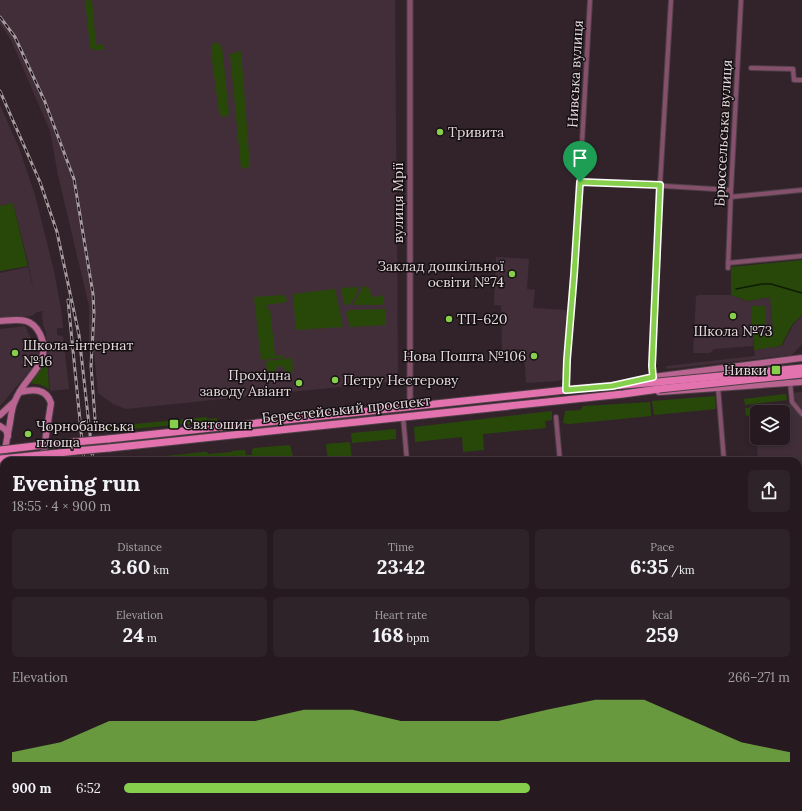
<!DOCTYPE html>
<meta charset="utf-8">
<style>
:root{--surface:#261a20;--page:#2e2329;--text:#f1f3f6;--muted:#a4a1a5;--line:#42383e;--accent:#86cf4c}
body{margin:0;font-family:Lora,serif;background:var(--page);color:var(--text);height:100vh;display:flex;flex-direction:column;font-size:15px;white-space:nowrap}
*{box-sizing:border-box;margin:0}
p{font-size:13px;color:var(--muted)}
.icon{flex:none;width:22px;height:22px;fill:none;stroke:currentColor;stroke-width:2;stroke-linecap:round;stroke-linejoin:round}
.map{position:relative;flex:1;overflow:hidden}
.sheet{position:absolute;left:0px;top:457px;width:802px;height:354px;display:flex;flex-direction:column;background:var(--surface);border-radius:12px 12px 0 0;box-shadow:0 2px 6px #0003,0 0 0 1px var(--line)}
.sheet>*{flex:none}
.controls{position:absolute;left:750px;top:405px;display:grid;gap:8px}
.controls a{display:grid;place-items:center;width:40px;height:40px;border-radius:6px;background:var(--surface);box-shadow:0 2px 6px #0003,0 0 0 1px var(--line);font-size:20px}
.pin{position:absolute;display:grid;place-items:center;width:34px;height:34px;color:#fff;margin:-41px -17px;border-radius:50% 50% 50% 0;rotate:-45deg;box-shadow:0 0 4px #0007}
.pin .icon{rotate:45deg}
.round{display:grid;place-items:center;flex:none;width:42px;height:42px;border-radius:6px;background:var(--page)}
.head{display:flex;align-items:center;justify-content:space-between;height:68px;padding:0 12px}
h1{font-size:22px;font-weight:800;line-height:30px}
.stats{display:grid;grid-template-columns:repeat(3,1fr);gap:6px;height:68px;padding:4px 12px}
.stats div{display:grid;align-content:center;border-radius:6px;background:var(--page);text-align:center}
.stats b{font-size:20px;font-weight:800}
.stats small{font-size:11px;font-weight:400}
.stats p{font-size:11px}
.chart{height:112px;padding:8px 12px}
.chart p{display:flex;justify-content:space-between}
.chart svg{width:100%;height:72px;margin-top:4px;fill:var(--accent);opacity:.7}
ul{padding:0 12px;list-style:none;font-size:13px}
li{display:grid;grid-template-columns:64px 48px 1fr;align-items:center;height:30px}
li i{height:10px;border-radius:5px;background:var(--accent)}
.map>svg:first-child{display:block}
</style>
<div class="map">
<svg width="802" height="811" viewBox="0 0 802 811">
<rect width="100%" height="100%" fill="#32232a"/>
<!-- built -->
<g fill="#422e38">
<path d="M0 0H395L398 381 126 409 113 404 98 393 94 352H89V306L58 175 50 131 11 40 0 24Z"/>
<path d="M0 105 19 148 35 195 54 271 61 309 63 328H57V335L63 336 69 389 50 391 46 333 43 325 42 313 44 311 37 312 32 316 0 318V273L28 267 34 292 28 262 13 203 0 206Z"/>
<path d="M496 257 529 259 527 289 535 290 533 308 568 310 564 372 562 379 558 381 526 383 525 365 520 349 502 350 501 306H506L494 305Z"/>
<path d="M698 295H731L748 301 770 297 773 331 753 334V346L714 349 710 353H693L696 297Z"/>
<path d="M802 316V344L792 355 667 369 666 366 755 356 754 350 782 346 793 325Z"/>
<path d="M25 326 36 350H40L33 367 0 406V329Z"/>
<path d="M802 392V811H496L500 807H798V461H758L756 434H757V438H783V412H778L785 405 796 404 793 393Z"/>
</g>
<!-- green -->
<g fill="#28480a">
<path d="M85 0H92L96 45 103 44 104 50H94L90 47Z"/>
<path d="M214 43H218L222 47 229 113 228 115 225 117 221 116 219 113 211 52 212 45Z"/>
<path d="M241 51 250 165 249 167 241 169 230 54Z"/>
<path d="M13 203 28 266 0 271V206Z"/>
<path d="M802 260V315L792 325 781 346 754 350 753 334 773 331 770 297 748 301 731 295V267Z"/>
<path d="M362 286 369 288 372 297 382 296V295L384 296V303L381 305H353L360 292Z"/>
<path d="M358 287 356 296 349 305 344 304 341 288Z"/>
<path d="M335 289 343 327 296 330 293 294Z"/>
<path d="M284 295 286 298 287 302 266 305 267 309H270L275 356 283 355V358L261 360 254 297Z"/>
<path d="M752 306H765L766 327H752Z"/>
<path d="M385 309 386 325 350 327 346 312 350 310Z"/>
<path d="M47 356 49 389 41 385 30 383 39 372Z"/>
<path d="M292 358 293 370 288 375 286 376 285 370 282 366H279L275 371 276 377H274L267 372 266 361Z"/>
<path d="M786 394 787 400 745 405 744 399Z"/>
<path d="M715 396 716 409 654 415 652 401Z"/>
<path d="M650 402 651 416 569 424 563 423 565 411 580 410 583 406Z"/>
<path d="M777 405 778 407 772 412H757V421H756L755 415 746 416 745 408Z"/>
<path d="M552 411V420L545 421 546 428 483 434 484 450 463 452 462 437 415 442 414 427Z"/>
<path d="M207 417V419L217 418V421L112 431 104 430V427Z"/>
<path d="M396 429V439L352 443 351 433Z"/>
<path d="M350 442 352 459 354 461H328L326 444Z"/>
<path d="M290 445 294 461H117L204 452H207L208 454 232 452V451L245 450 246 455H252V450L254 448Z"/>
<path d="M164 807H467L469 811H164Z"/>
</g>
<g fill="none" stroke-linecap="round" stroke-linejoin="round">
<!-- stream -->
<path stroke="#0e1c04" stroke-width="1.5" d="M736 289 762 284H771L802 293"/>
<!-- minor casing -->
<g stroke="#4e4047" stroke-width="6">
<g id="minor">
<path d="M751 68 793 69 794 80H802"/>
<path d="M580 181 731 190"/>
<path d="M730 197 802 190"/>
<path d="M728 263 802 256"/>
<path d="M728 268 731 190 741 0"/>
<path d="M653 377V366L660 185 671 0"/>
<path d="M790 382 792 402 802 414"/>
<path d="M718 387 724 461"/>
<path d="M566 390 567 359 575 268 590 0"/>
<path d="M403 416 407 461"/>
<path d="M556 417 560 461"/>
<path d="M0 604 4 603"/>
<path d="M798 646 802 641"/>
<path d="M798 677 802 672"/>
<path d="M0 713 4 712"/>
<path d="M0 778H4"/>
<path d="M474 807 476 811"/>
<path d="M654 811 657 807"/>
</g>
</g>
<!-- tertiary casing -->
<g stroke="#4e4047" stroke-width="7">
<path id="tertiary" d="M410 0V406"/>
</g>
<!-- secondary casing -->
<g stroke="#4e4047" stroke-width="8">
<g id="secondary">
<path d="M0 321C17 320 31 316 40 334 54 364 23 377 15 401 11 409 11 419 9 428 6 444 3 460 0 476"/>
<path d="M629 382 653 377 802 358"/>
<path d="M20 392C33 389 46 388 51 403L42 461"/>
<path d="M659 392 802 382"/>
<path d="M0 415 14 402"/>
<path d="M0 426 6 430 8 436"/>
<path d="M0 535 4 540"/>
<path d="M58 807V811"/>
</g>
</g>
<!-- primary casing -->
<g stroke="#4e4047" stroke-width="9">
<g id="primary">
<path d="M108 439 566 390 658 382"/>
<path d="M52 444 75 442"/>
<path d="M109 448 623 394 659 389"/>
<path d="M50 454 76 451"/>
</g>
</g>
<!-- minor -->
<use href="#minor" stroke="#85506b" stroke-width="4"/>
<!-- tertiary -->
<use href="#tertiary" stroke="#85506b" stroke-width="5"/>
<!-- secondary -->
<use href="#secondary" stroke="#b96491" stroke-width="6"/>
<!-- primary -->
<use href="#primary" stroke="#e273ae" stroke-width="7"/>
<!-- rail casing -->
<g stroke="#a69a9f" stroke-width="3">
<g id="rail">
<path d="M0 17 15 37 45 102 74 179 93 294 94 313 91 366 95 419"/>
<path d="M0 91 40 182 57 232 79 335 93 461"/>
<path d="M68 300 84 461"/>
<path d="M126 807 127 811"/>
<path d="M135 807 136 811"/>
</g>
</g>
<!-- rail -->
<use href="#rail" stroke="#150f12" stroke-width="1.5" stroke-dasharray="4.5" stroke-linecap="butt"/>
<!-- primary-bridge casing -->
<g stroke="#4e4047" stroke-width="9" stroke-linecap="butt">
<g id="primary-bridge">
<path d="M658 382 802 368"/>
<path d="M659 389 802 374"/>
<path d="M75 442 108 439"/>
<path d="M0 450 52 444"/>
<path d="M76 451 109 448"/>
<path d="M0 459 50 454"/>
</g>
</g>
<!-- primary-bridge -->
<use href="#primary-bridge" stroke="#e273ae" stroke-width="7"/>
</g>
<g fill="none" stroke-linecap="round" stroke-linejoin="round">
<!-- route casing -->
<g stroke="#fff" stroke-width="8">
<path id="route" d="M580 182 660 185 652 366 653 377 612 386 566 390 567 360 574 275Z"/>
</g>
<!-- route -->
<use href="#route" stroke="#86cf4c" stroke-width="5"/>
</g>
<!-- markers -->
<g fill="#86cf4c" stroke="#150f12" stroke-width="1.5">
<circle cx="440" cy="132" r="4"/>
<circle cx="512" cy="274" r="4"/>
<circle cx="733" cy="316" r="4"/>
<circle cx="449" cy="319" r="4"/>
<circle cx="15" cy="353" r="4"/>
<circle cx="534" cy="356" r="4"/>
<rect x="771" y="365" width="10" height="10" rx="2"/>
<circle cx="335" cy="380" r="4"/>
<circle cx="299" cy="383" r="4"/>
<rect x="169" y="419" width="10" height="10" rx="2"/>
<circle cx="28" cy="434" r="4"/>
</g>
<g text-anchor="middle" stroke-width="3" stroke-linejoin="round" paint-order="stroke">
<!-- street labels -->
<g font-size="14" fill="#e4dade" stroke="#150f12">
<text transform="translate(575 74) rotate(-87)" y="5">Нивська вулиця</text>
<text transform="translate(723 133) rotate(-87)" y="5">Брюссельська вулиця</text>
<text transform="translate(398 203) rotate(-90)" y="5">вулиця Мрії</text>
<text transform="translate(346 409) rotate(-6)" y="5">Берестейський проспект</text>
</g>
<!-- poi labels -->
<g font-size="14" fill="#e4dade" stroke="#150f12" text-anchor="start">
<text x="448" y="137">Тривита</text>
<text x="504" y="271" text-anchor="end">Заклад дошкільної<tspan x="504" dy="16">освіти №74</tspan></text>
<text x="457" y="324">ТП-620</text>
<text x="733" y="336" text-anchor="middle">Школа №73</text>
<text x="23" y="350">Школа-інтернат<tspan x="23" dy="16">№16</tspan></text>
<text x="526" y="361" text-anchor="end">Нова Пошта №106</text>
<text x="767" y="375" text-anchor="end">Нивки</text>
<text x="291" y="380" text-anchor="end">Прохідна<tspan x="291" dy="16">заводу Авіант</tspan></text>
<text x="343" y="385">Петру Нестерову</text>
<text x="183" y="429">Святошин</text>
<text x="36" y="431">Чорнобаївська<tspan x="36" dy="16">площа</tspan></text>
</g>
</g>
</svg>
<div class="controls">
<a><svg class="icon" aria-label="layers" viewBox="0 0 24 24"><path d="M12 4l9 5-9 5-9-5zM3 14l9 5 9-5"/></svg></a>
</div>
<div class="pin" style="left:580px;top:182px;background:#1e9e55"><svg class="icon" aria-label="arrive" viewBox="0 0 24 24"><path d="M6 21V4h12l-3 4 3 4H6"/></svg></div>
<section class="sheet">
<div class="head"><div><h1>Evening run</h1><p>18:55 · 4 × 900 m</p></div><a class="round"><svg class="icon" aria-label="share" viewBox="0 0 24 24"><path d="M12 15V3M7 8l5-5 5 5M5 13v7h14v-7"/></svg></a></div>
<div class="stats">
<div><p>Distance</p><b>3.60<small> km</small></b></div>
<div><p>Time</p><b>23:42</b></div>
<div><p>Pace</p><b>6:35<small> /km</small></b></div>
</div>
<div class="stats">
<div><p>Elevation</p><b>24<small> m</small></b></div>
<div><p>Heart rate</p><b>168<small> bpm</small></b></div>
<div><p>kcal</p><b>259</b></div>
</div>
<div class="chart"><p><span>Elevation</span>266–271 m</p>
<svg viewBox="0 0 160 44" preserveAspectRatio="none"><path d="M0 44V38L10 32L20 19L30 19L40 19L50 19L60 12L70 12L80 19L90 19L100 19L110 12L120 6L130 6L140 19L150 32L160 38V44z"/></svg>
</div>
<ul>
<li><b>900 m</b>6:52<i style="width:61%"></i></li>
</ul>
</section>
</div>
